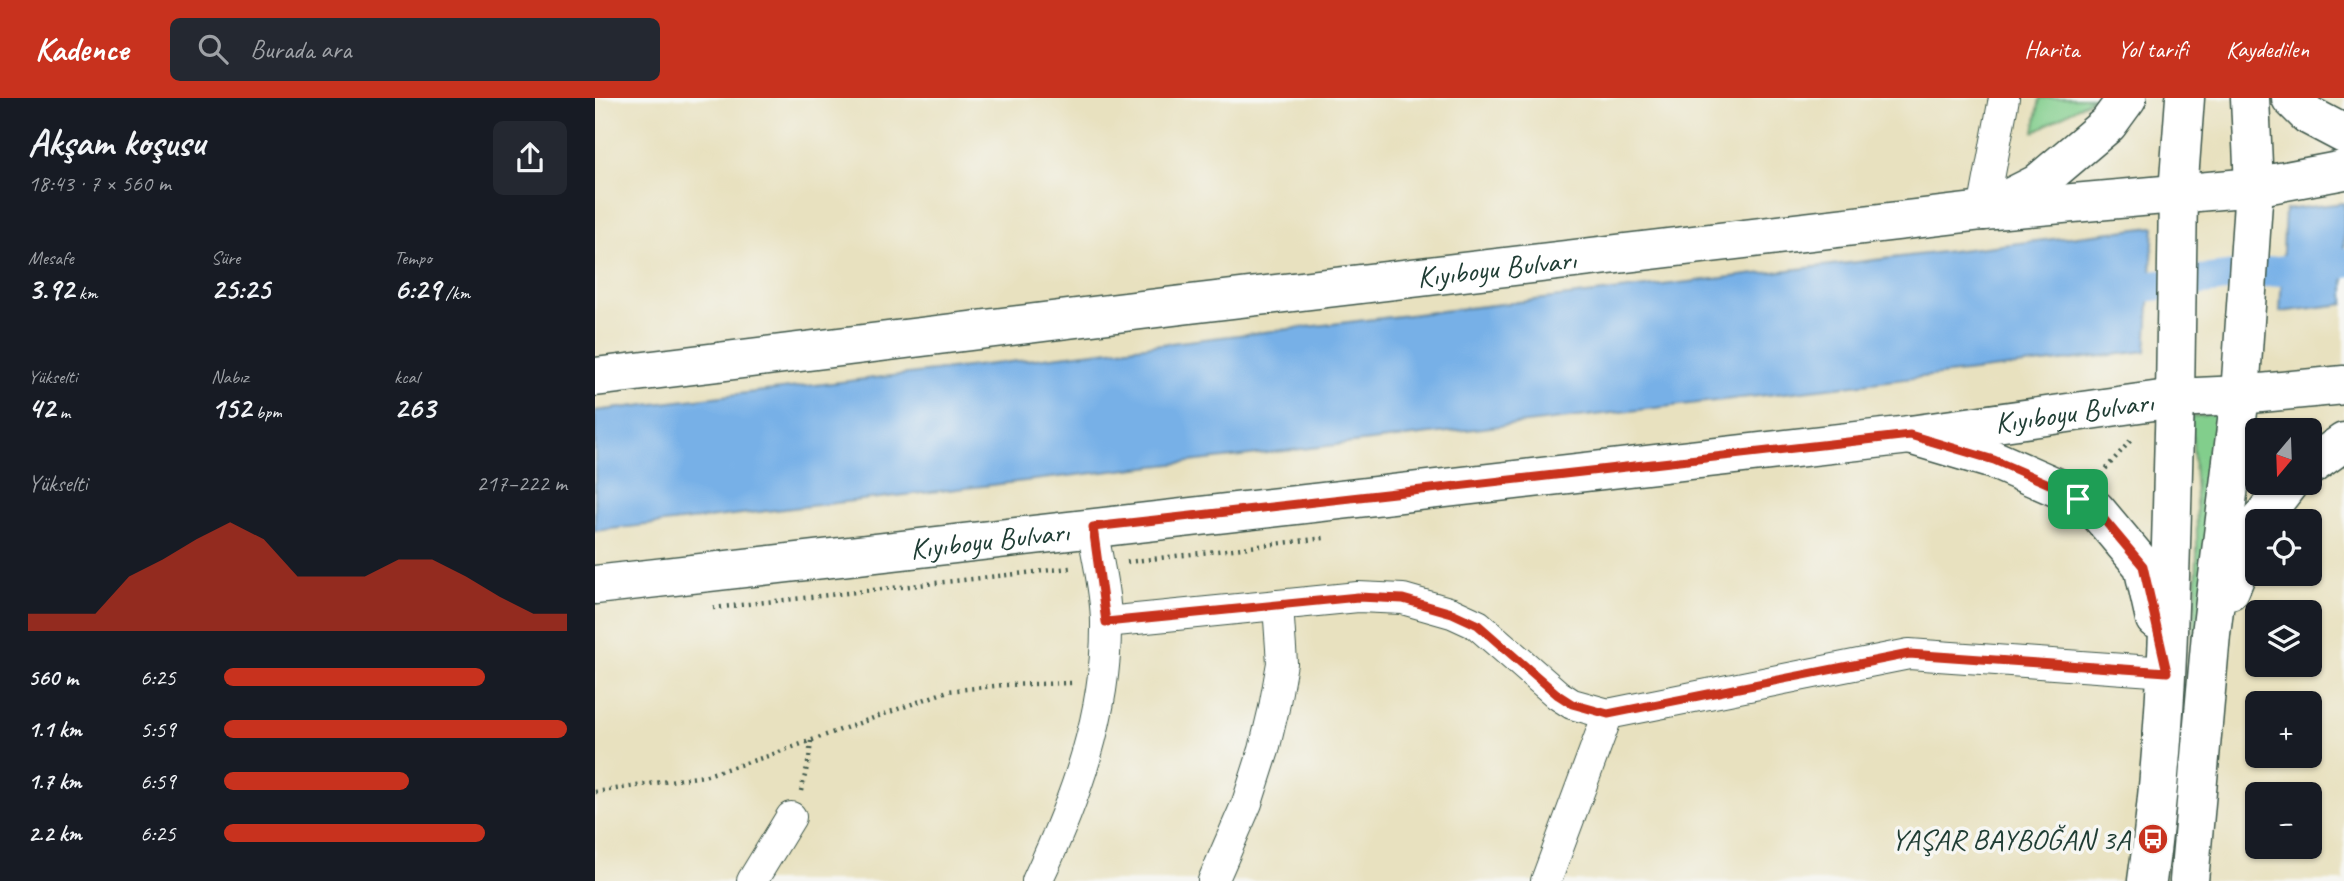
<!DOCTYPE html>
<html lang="tr">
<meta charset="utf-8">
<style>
:root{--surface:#171b24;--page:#242831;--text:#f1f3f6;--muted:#9ea1a6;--accent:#c8321e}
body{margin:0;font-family:Caveat,sans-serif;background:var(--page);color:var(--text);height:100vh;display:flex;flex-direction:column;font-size:26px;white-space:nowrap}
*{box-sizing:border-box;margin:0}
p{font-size:23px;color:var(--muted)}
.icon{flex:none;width:38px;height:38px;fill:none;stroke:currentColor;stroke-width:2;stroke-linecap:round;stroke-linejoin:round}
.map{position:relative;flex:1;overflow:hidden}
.details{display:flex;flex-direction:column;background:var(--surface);width:595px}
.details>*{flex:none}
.needle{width:46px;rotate:199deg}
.tools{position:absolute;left:1650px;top:320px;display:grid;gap:14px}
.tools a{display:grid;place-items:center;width:77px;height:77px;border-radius:10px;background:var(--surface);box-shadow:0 2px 5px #0004;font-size:35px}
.pin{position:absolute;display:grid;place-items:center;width:60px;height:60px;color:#fff;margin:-30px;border-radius:14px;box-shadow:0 4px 10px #0006}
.round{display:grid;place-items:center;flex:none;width:74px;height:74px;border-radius:10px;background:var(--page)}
.headline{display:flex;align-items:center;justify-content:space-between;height:119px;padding:0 28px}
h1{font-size:38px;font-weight:800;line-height:52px}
.figures{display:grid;grid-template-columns:repeat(3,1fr);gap:10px;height:119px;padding:7px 28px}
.figures div{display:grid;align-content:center}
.figures b{font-size:30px;font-weight:800}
.figures small{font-size:19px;font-weight:400}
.figures p{font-size:19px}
.chart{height:196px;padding:14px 28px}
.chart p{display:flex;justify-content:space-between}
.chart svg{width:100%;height:126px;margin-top:7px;fill:var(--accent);opacity:.7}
ul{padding:0 28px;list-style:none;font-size:23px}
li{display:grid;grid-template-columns:112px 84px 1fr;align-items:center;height:52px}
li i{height:18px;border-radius:9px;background:var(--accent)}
header{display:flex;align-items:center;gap:42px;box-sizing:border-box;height:98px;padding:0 35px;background:var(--accent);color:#fff}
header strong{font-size:33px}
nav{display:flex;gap:38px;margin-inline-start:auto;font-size:24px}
.search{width:490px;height:63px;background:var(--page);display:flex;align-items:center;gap:18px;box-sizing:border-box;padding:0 24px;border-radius:10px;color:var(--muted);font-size:26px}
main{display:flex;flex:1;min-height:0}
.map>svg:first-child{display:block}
</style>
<header>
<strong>Kadence</strong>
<div class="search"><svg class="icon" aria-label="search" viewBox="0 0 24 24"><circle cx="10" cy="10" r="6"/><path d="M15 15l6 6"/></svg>Burada ara</div>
<nav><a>Harita</a><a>Yol tarifi</a><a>Kaydedilen</a></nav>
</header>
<main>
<section class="details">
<div class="headline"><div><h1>Akşam koşusu</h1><p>18:43 · 7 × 560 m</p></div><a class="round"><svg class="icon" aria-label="share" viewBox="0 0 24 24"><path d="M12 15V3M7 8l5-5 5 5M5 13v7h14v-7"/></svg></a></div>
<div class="figures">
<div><p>Mesafe</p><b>3.92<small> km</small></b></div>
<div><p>Süre</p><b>25:25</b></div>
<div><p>Tempo</p><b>6:29<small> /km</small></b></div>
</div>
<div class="figures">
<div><p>Yükselti</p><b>42<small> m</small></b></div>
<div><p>Nabız</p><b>152<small> bpm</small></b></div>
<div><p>kcal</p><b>263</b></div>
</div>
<div class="chart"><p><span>Yükselti</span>217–222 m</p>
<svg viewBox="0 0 160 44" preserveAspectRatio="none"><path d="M0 44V38L10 38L20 38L30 25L40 19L50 12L60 6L70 12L80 25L90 25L100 25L110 19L120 19L130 25L140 32L150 38L160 38V44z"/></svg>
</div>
<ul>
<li><b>560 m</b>6:25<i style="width:76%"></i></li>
<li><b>1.1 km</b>5:59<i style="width:100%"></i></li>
<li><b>1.7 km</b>6:59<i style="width:54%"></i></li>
<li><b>2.2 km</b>6:25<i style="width:76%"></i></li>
</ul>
</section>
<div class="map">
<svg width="1749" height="783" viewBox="0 0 1749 783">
<rect width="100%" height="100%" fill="#f6f6f2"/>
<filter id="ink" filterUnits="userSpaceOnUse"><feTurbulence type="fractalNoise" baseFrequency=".0143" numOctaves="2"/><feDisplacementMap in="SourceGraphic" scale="14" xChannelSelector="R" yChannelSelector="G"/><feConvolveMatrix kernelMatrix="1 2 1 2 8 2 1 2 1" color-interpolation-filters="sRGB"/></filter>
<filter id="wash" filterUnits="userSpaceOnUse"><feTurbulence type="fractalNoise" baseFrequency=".00686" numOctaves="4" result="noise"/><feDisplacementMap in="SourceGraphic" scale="28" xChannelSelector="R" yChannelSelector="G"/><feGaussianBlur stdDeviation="1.57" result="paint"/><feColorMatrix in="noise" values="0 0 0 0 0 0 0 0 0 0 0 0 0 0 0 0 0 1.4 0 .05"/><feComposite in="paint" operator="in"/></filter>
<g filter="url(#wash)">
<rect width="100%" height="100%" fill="#e8e1bf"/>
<!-- green -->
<g fill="#82ce8c" stroke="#508660" stroke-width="2">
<path d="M1445 0H1499L1439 34Z"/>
<path d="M1636 314 1583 783H1574C1585 686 1596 588 1601 490 1604 433 1600 375 1596 319Z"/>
</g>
<!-- water -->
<g fill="#77b0e7" stroke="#4b768e" stroke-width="2">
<path d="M1749 105V206L1685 214 1690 112Z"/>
<path d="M1559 129 1551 253 0 433V313Z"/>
</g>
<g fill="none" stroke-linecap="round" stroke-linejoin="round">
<!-- canal -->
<path stroke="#77b0e7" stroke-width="30" d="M1516 193 1749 165"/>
</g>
</g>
<g filter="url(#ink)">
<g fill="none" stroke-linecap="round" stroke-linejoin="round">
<!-- street casing -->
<g stroke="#3d5649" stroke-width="32">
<g id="street">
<path d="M1388 113 1409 0"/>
<path d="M511 524 763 499 808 501 857 515 883 527 963 597 977 606 1013 616"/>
<path d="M157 783 196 719"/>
<path d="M442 783C480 702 512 616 511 525 511 494 502 460 497 429"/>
<path d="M618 783 652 705 669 652 679 610 687 565 683 507"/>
<path d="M951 783 1013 616 1314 556 1572 574"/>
</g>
</g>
<!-- secondary casing -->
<g stroke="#3d5649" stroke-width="41">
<g id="secondary">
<path d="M1655 0 1659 89"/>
<path d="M1696 0 1713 17 1749 36"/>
<path d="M1583 95 1590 0"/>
<path d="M1388 113 1442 86 1513 26 1532 0"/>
<path d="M1315 337 1399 362 1470 393 1501 412 1548 468 1560 521"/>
<path d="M1715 368 1749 344"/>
<path d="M1664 424 1694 385"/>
<path d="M1635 492 1662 426"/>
<path d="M1552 783C1575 623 1575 461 1580 300"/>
<path d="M1594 783 1616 536 1645 297"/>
</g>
</g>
<!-- primary casing -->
<g stroke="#3d5649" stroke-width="41">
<g id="primary">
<path id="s1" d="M0 279 595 206 1388 113 1659 89 1749 72"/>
<path d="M1645 297 1659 89"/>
<path d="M1580 300 1583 95"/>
<path id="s2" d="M0 487 1315 337 1580 300 1645 297 1749 287"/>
</g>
</g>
<!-- path -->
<g stroke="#3d5649" stroke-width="4.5" stroke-dasharray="2 5" stroke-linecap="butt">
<path d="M1506 376 1537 341"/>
<path d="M532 464 729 440"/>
<path d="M118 510 475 470"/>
<path d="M206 693 214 661 216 643"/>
<path d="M0 694 109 678 173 658 353 593 409 587 477 585"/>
</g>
<!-- street -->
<use href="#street" stroke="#fff" stroke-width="30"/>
<!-- secondary -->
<use href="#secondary" stroke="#fff" stroke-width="38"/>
<!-- primary -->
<use href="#primary" stroke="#fff" stroke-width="38"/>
</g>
</g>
<g fill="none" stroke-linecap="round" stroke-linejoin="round" filter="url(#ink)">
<!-- route casing -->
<g stroke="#fff" stroke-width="14">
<path id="route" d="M1315 337 1399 362 1470 393 1501 412 1548 468 1572 574 1314 556 1013 616 977 606 963 597 883 527 857 515 808 501 763 499 511 524 498 429Z"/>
</g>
<!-- route -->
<use href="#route" stroke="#c8321e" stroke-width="9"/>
</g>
<!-- icons -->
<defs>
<g id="bus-disc" transform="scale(1.575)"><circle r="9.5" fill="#c8321e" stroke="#f6f6f2"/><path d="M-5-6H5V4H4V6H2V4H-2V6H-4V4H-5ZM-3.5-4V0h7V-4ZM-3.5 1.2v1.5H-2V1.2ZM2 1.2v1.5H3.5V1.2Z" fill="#fff"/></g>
</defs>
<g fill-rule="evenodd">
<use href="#bus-disc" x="1558" y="741"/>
</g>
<g text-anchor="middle" stroke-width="7" stroke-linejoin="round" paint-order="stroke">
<!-- street labels -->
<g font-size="30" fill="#1f3d34" stroke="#f6f6f2">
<text dy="10" stroke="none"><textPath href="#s1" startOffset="908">Kıyıboyu Bulvarı</textPath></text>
<text dy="10" stroke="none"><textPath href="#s2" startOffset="1489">Kıyıboyu Bulvarı</textPath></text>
<text dy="10" stroke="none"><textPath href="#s2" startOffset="397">Kıyıboyu Bulvarı</textPath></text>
</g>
<!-- poi labels -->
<g font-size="30" fill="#1f3d34" stroke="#f6f6f2" text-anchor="end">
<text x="1535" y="751">YAŞAR BAYBOĞAN 3A</text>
</g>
</g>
</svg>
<div class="tools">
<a><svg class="needle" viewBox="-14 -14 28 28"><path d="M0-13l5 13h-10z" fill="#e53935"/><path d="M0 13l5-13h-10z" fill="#9ea1a6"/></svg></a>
<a><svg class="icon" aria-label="locate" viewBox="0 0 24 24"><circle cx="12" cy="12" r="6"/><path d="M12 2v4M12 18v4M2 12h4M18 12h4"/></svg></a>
<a><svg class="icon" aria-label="layers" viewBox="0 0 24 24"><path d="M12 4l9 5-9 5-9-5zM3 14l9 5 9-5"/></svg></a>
<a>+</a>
<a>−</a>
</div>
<div class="pin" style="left:1483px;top:401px;background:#1e9e55"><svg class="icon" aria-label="arrive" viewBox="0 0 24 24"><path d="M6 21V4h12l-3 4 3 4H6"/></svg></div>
</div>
</main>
